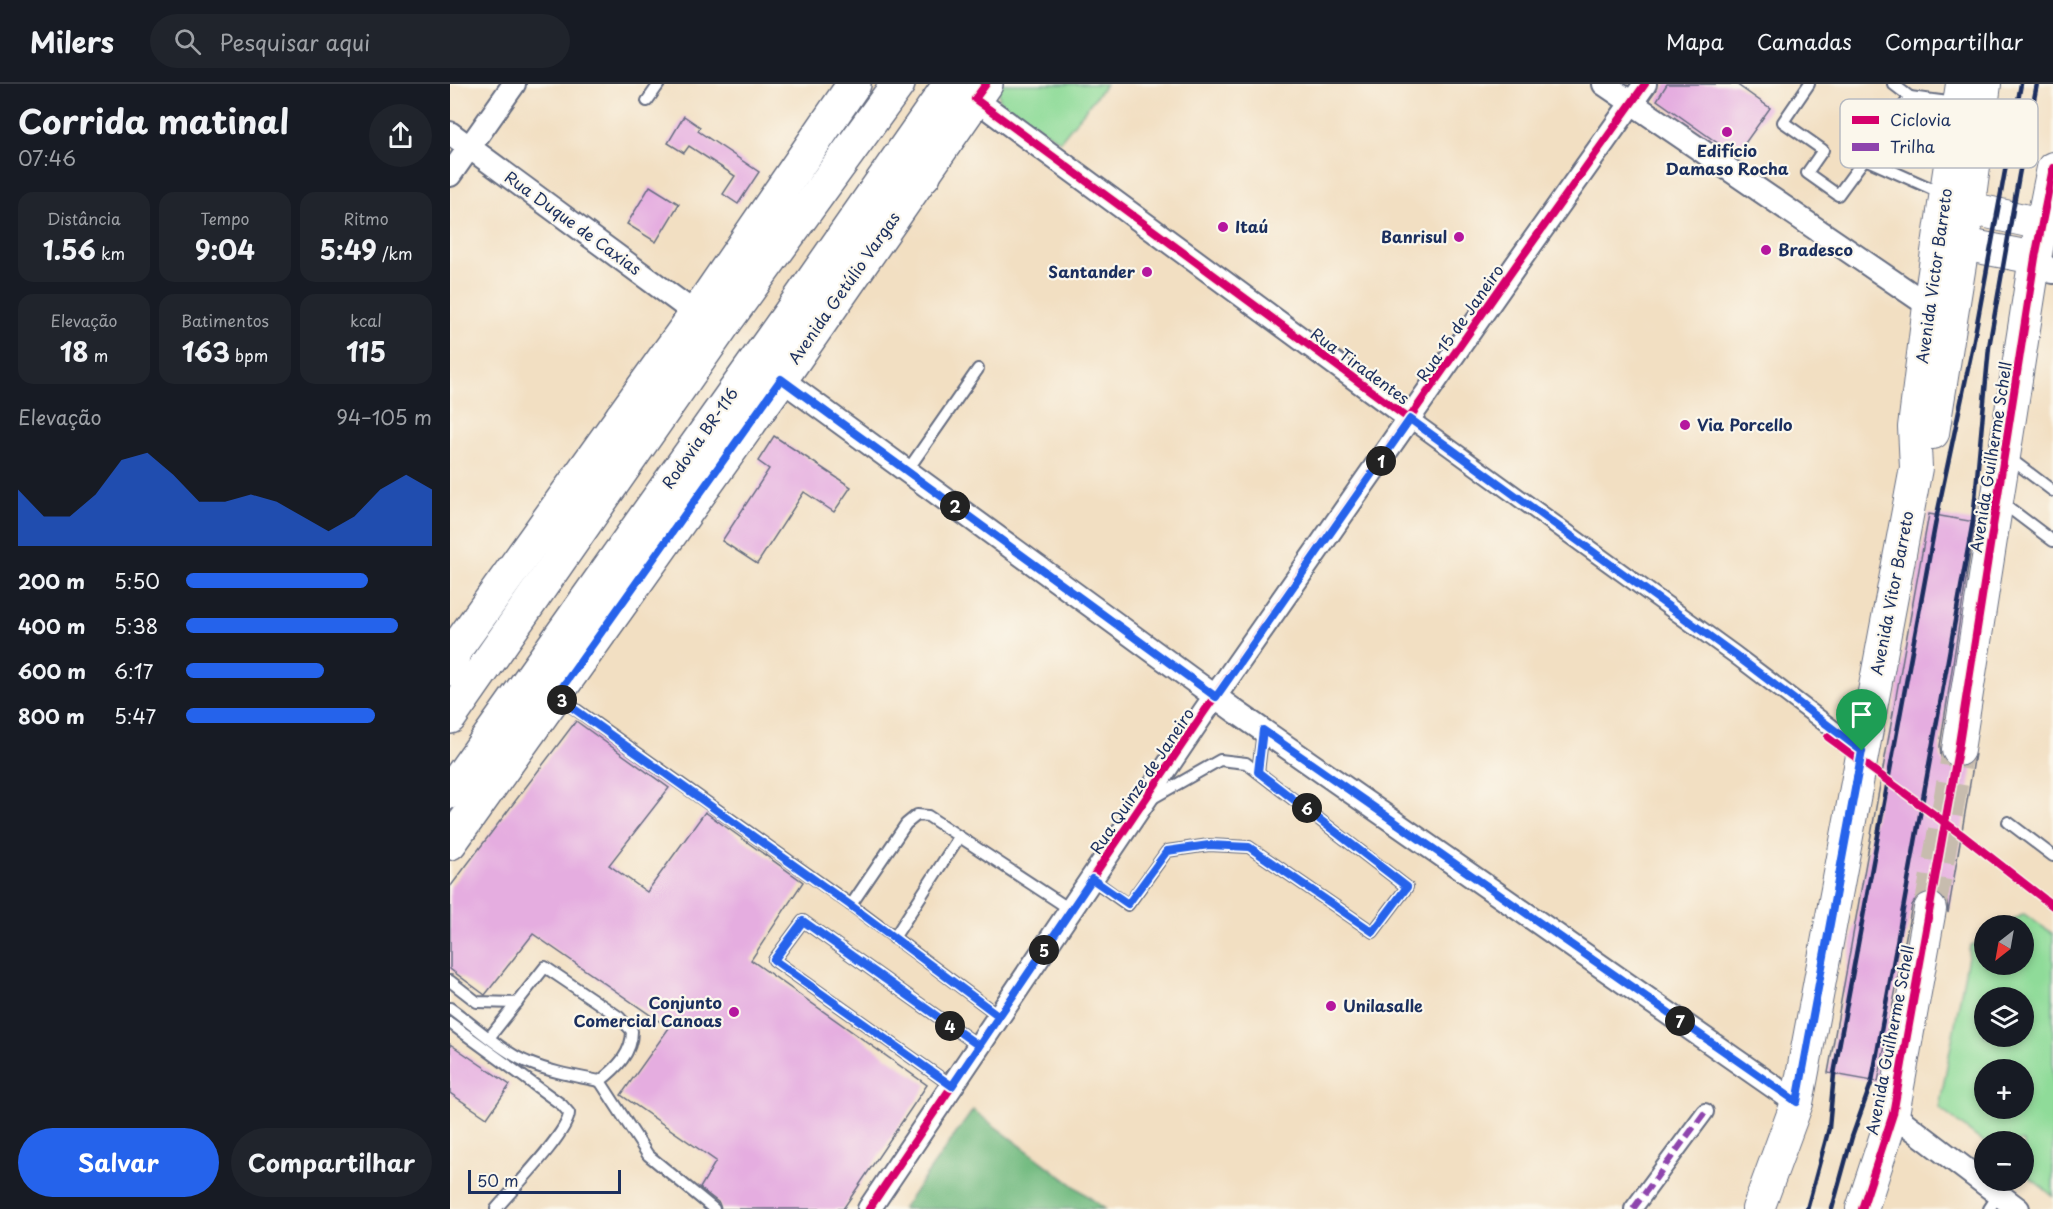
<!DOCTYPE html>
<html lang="pt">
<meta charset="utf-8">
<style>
:root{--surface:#171b24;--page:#20242c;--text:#f1f3f6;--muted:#9ea1a6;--line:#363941;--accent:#2563eb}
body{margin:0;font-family:"Playpen Sans",sans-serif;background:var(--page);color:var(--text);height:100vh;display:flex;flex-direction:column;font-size:22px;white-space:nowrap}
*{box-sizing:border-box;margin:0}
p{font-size:20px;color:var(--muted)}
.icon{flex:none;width:33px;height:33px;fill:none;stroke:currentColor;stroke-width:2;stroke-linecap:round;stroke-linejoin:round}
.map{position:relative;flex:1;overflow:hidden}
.sheet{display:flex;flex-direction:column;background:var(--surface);width:450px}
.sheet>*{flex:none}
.needle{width:39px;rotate:211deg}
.controls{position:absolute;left:1524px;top:831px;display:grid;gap:12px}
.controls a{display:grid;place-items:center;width:60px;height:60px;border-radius:50%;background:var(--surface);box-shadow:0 3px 9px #0003;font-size:30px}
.scale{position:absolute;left:18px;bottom:15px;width:153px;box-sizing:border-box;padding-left:6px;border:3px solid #1b2f5e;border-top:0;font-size:16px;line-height:21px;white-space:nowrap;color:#1b2f5e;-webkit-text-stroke:4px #fbf7ec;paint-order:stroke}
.pin{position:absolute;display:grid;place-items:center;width:51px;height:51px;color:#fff;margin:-62px -26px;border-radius:50% 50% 50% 0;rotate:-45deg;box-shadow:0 0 6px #0007}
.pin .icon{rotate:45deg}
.km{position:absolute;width:30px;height:30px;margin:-15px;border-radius:50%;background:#222;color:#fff;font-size:16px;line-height:30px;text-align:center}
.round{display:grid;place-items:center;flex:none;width:63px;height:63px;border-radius:32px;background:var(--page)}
.summary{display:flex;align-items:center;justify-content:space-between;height:102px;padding:0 18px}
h1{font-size:33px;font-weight:700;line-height:45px}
.metrics{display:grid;grid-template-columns:repeat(3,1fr);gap:9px;height:102px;padding:6px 18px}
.metrics div{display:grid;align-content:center;border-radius:15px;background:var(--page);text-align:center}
.metrics b{font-size:26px;font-weight:700}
.metrics small{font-size:16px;font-weight:400}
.metrics p{font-size:16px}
.chart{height:168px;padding:12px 18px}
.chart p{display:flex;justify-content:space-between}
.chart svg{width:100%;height:108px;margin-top:6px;fill:var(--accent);opacity:.7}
.primary-button{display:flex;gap:12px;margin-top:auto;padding:12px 18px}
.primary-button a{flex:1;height:69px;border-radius:36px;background:var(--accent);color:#fff;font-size:24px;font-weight:700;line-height:69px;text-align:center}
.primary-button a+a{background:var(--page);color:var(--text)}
ul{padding:0 18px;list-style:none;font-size:20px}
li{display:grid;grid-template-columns:96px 72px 1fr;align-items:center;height:45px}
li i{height:15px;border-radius:8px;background:var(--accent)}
header{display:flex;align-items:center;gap:36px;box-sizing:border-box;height:84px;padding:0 30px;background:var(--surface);border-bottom:2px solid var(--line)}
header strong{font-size:28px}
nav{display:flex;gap:33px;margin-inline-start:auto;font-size:21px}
.search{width:420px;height:54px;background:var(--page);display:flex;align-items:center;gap:15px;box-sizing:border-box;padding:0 21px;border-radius:33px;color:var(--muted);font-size:22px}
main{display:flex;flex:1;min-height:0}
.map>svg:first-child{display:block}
</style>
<header>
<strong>Milers</strong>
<div class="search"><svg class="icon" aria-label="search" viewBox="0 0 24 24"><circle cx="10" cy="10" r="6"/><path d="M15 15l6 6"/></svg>Pesquisar aqui</div>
<nav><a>Mapa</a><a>Camadas</a><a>Compartilhar</a></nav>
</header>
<main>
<section class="sheet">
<div class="summary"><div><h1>Corrida matinal</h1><p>07:46</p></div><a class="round"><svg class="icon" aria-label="share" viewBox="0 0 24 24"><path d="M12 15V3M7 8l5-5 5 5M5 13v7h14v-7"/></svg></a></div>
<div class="metrics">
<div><p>Distância</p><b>1.56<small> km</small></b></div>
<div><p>Tempo</p><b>9:04</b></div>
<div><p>Ritmo</p><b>5:49<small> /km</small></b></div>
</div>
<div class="metrics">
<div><p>Elevação</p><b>18<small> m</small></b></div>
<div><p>Batimentos</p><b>163<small> bpm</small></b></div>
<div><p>kcal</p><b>115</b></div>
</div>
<div class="chart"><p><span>Elevação</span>94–105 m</p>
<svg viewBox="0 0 160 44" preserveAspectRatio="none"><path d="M0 44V21L10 32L20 32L30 23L40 9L50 6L60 15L70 26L80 26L90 23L100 26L110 32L120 38L130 32L140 21L150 15L160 21V44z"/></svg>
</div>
<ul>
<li><b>200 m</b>5:50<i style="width:74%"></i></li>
<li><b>400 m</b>5:38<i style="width:86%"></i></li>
<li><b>600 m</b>6:17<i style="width:56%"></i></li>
<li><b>800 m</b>5:47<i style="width:77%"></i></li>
</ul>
<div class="primary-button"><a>Salvar</a><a>Compartilhar</a></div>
</section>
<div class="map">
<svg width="1603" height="1125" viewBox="0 0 1603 1125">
<rect width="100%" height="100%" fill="#fbf7ec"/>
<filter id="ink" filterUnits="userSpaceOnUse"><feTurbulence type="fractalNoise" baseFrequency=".0167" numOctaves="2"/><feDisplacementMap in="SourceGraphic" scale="12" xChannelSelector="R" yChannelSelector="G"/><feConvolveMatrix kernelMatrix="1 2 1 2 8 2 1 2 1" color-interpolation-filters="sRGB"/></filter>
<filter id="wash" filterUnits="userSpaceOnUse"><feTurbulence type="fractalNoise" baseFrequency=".008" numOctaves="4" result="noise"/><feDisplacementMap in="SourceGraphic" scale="24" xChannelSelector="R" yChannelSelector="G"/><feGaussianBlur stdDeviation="1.35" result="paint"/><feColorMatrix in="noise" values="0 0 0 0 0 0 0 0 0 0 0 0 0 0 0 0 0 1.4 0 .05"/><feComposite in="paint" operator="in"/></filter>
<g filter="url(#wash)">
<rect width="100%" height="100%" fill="#f2dfc2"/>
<!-- green -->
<g fill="#8fdb99" stroke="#55857c" stroke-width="1.5" fill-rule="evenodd">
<path d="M547 0H656L610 57 550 17Z"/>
<path d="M1574 830 1603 850V1112L1574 1089V1058H1534V1059L1489 1024 1520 862 1534 854V880H1574V842L1555 841ZM1534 914H1574V952H1534ZM1534 986H1574V1024H1534Z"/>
</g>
<!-- forest -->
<path fill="#73bb81" stroke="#477570" stroke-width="1.5" d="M523 1026 655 1125H452Z"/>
<g id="blocks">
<!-- building -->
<g fill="#e5ade0">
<path d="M1217 0H1286L1320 24 1286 72 1207 16Z"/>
<path d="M234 32 250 43 248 47 309 88 288 120 273 110 285 92 239 62 234 69 218 59Z"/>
<path d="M200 102 229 120 206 158 177 140Z"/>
<path d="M324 352 401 403 384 428 354 408 307 480 272 457 319 385 308 377Z"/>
<path d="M1479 430 1525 438 1490 662 1491 673 1496 680 1505 684 1515 683 1522 678 1525 670 1498 829 1497 818 1491 811 1484 807 1473 808 1467 813 1462 821 1428 998 1378 989Z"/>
<path d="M126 637 219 704 159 781 197 808 255 728 353 798 301 876 477 1001 393 1125H271L269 1119 250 1104 266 1077 171 1011 219 944 83 850 35 911 0 885V803Z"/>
<path d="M0 960 60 1001 37 1034 0 1009Z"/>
</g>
</g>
</g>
<g filter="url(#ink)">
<use href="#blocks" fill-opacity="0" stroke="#666d81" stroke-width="1.5"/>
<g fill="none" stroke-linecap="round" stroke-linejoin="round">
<!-- secondary-tunnel -->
<path stroke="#c7bcae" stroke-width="32" stroke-dasharray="32 16" stroke-linecap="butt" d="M1480 825 1508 666"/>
<!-- service casing -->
<g stroke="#666d81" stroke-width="14">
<g id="service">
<path d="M1359 0 1333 38 1373 66 1357 89 1388 111 1460 13 1443 0"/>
<path d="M1460 13 1506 19"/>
<path d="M197 17 209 0"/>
<path d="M1415 75 1480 104 1492 108"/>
<path d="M1558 373 1603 407"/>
<path d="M457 387 528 285"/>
<path d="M1550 417 1603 457"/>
<path d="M107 612 401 821"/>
<path d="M808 688 813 647"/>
<path d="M1558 738 1603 772"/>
<path d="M642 795 678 821 717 767 759 761 799 763 923 848 957 803 796 679 770 676 703 714"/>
<path d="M444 854 509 753"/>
<path d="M0 897 27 918 67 919"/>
<path d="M0 924C21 939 54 969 77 978 100 988 125 992 150 997 167 984 182 969 182 947L169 933 95 883 39 954"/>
<path d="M549 932 401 821 456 740 467 731 478 732 621 826"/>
<path d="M0 939 112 1021 119 1029C119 1048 61 1107 46 1125"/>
<path d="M150 997 198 1071 264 1125"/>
<path d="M502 1002 324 876 353 837 529 962"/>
<path d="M1539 1125 1549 1110"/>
</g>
</g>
<!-- pedestrian casing -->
<g stroke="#666d81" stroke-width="20">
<g id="pedestrian">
<path d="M960 335 1284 570 1412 667"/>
<path d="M1183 1125 1255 1028"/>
</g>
</g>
<!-- minor casing -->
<g stroke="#666d81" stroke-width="26">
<g id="minor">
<path d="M1154 0 1479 222"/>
<path d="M525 15 960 335"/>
<path d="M0 49 246 230"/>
<path d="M0 91 64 0"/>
<path d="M1585 174 1603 188"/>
<path d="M331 295 785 627 1347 1019"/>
<path d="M1443 1030 1568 1125"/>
<path d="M419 1125 754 628 1067 180 1195 0"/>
</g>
</g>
<!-- secondary casing -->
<g stroke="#666d81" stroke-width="34">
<g id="secondary">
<path d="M1519 124 1592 140"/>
<path d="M1513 160 1585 174"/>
<path d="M1483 349 1515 149 1535 0"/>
<path d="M1508 666 1585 174 1603 84"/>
<path d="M1308 1125 1347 1019 1466 384 1464 343 1479 222 1512 0"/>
<path d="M1412 1125 1443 1030 1480 825"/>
</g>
</g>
<!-- primary casing -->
<g stroke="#666d81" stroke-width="36">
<g id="primary">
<path d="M0 573 246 230 404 0"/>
<path d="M0 759 331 295 536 0"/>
</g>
</g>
<!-- motorway casing -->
<g stroke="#666d81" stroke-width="36">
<g id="motorway">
<path d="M408 160 474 91"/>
<path d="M172 333 196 322 216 300"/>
<path d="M0 585 4 568"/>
<path d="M0 633 273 241 448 0"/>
<path d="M0 708 338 232 500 0"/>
</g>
</g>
<!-- service -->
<use href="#service" stroke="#fff" stroke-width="10"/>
<!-- pedestrian -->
<use href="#pedestrian" stroke="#fff" stroke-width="16"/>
<!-- minor -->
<use href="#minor" stroke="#fff" stroke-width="22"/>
<!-- secondary -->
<use href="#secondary" stroke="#fff" stroke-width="32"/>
<!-- primary -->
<use href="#primary" stroke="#fff" stroke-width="33"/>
<!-- motorway -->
<use href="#motorway" stroke="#fff" stroke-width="33"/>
<!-- rail -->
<g stroke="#1b2f5e" stroke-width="4.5">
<path d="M1357 1125 1379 1044 1384 990 1487 431 1523 261 1571 0"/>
<path d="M1382 1125 1402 1053 1422 997 1523 437 1539 263 1569 91 1587 0"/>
</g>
<!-- quiet -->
<g stroke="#8e44ad" stroke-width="6" stroke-dasharray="12 6" stroke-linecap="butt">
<path d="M1391 651 1412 667"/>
<path d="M1183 1125 1255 1028"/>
</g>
<!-- cycleway casing -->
<g stroke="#fbf7ec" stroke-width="11">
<g id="cycleway">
<path d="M536 0 525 15 944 324 1284 570 1395 654"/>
<path d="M1378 653 1512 751 1603 822"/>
<path d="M419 1125 754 628 1067 180 1195 0"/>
<path d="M1412 1125 1443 1030 1508 666 1585 174 1603 84"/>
</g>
</g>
<!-- cycleway -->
<use href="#cycleway" stroke="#d6006c" stroke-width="8"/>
</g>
</g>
<g fill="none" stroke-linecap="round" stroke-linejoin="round" filter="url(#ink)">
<!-- route casing -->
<g stroke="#fff" stroke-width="12">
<path id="route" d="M1412 667 1284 570 960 335 766 613 331 295 106 612 400 821 549 932 529 962 353 837 324 876 502 1002 642 795 678 820 717 767 759 761 799 763 923 848 957 803 808 688 813 646 1347 1018 1412 667"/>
</g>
<!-- route -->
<use href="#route" stroke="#2563eb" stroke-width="8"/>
</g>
<!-- markers -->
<g fill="#b5179e" stroke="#fbf7ec" stroke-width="2">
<circle cx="1277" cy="48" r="6"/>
<circle cx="773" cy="143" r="6"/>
<circle cx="1009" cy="153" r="6"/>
<circle cx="1316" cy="166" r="6"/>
<circle cx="697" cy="188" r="6"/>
<circle cx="1235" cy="341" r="6"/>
<circle cx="881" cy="922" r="6"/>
<circle cx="284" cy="928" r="6"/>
</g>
<g text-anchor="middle" stroke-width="4.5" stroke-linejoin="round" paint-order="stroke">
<!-- poi labels -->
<g font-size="16" font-weight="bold" fill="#1b2f5e" stroke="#fbf7ec" text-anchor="start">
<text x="1277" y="73" text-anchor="middle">Edifício<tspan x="1277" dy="18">Damaso Rocha</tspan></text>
<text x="785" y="149">Itaú</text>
<text x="997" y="159" text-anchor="end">Banrisul</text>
<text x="1328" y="172">Bradesco</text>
<text x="685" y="194" text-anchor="end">Santander</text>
<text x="1247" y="347">Via Porcello</text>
<text x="272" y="925" text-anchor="end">Conjunto<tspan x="272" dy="18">Comercial Canoas</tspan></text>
<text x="893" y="928">Unilasalle</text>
</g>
<!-- street labels -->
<g font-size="16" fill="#1b2f5e" stroke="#fbf7ec">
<text transform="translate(123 139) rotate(36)" y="6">Rua Duque de Caxias</text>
<text transform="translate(1484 192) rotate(-82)" y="6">Avenida Victor Barreto</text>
<text transform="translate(394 204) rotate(-55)" y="6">Avenida Getúlio Vargas</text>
<text transform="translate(1010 239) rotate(-55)" y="6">Rua 15 de Janeiro</text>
<text transform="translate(910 282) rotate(36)" y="6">Rua Tiradentes</text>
<text transform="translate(250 354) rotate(-55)" y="6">Rodovia BR-116</text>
<text transform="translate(1541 373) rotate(-81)" y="6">Avenida Guilherme Schell</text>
<text transform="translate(1442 509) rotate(-79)" y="6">Avenida Vitor Barreto</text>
<text transform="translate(692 697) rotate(-56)" y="6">Rua Quinze de Janeiro</text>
<text transform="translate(1440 956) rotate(-79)" y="6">Avenida Guilherme Schell</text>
</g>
</g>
<!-- legend -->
<rect x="1390" y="15" width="198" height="69" rx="9" fill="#fbf7ec" stroke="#b8bbc1" stroke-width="1.5"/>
<rect x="1402" y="32" width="27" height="8" fill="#d6006c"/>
<rect x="1402" y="59" width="27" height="8" fill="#8e44ad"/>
<g font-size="16" fill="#1b2f5e">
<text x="1440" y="42">Ciclovia</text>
<text x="1440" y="69">Trilha</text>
</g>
</svg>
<div class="controls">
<a><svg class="needle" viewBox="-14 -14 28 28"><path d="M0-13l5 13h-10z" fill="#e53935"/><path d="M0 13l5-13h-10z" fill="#9ea1a6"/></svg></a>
<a><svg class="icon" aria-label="layers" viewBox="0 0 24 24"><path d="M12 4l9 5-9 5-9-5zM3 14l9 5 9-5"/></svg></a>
<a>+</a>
<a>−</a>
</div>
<div class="scale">50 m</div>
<div class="pin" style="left:1412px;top:667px;background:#1e9e55"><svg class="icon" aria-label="arrive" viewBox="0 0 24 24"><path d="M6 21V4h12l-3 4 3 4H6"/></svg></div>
<b class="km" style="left:931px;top:377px">1</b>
<b class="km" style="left:505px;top:422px">2</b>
<b class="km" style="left:112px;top:616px">3</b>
<b class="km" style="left:500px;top:942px">4</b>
<b class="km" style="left:594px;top:866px">5</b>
<b class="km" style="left:857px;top:724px">6</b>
<b class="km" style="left:1230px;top:937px">7</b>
</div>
</main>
